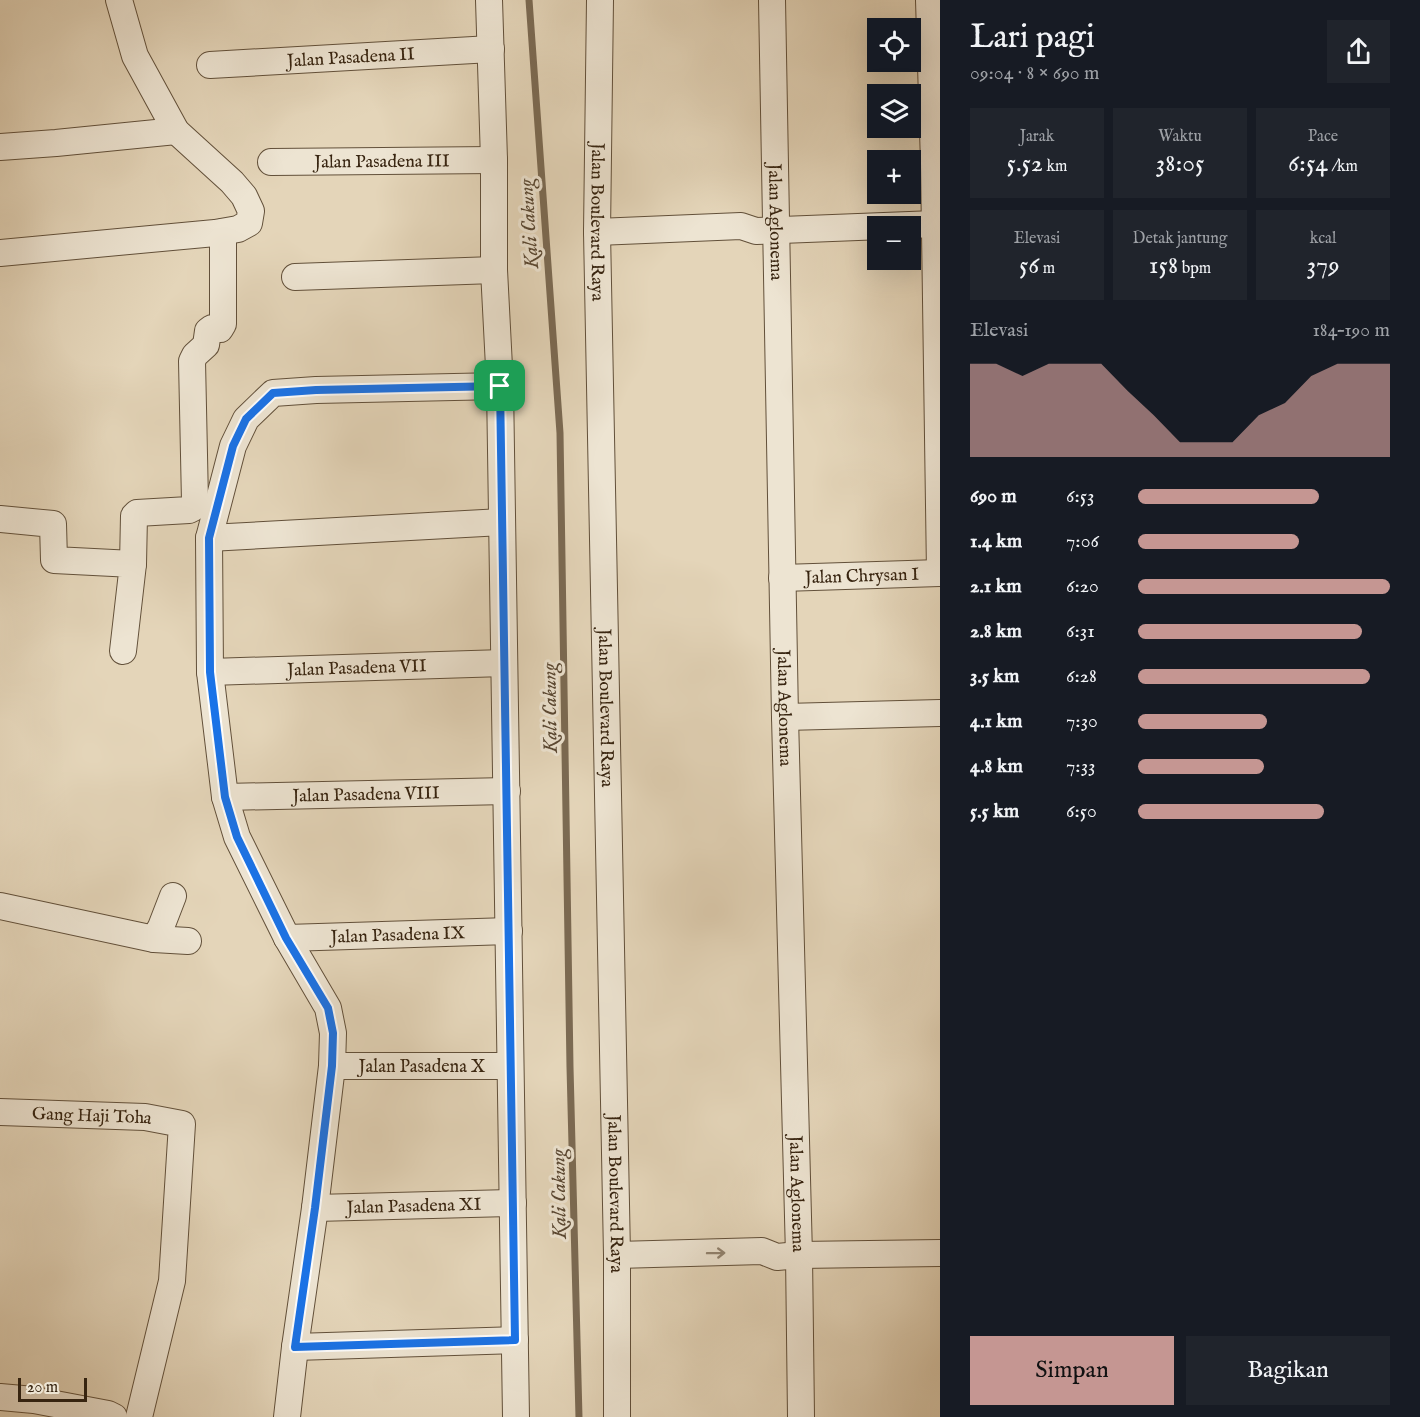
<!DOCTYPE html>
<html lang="id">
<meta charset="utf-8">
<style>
:root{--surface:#171b24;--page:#20242c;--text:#f1f3f6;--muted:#9ea1a6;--accent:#c59692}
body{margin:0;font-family:"IM FELL English",serif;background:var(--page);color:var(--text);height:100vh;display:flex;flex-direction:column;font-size:22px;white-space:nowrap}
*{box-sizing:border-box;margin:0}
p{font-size:20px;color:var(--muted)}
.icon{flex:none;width:33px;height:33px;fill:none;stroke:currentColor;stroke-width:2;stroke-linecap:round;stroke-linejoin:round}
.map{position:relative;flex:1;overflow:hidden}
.sheet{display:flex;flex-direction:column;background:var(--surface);width:480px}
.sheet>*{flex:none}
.tools{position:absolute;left:867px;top:18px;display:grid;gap:12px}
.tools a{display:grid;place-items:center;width:54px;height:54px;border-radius:0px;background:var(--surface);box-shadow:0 6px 24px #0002;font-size:30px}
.scale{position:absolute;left:18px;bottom:15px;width:69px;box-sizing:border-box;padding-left:6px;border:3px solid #372410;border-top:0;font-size:16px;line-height:21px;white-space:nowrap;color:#372410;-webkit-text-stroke:4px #ede4d2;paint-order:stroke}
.pin{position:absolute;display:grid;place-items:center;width:51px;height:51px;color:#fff;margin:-26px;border-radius:12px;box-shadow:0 3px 9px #0006}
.round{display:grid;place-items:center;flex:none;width:63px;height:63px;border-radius:0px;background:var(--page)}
.headline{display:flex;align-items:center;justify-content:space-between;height:102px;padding:0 30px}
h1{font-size:33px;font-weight:600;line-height:45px}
.figures{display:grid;grid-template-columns:repeat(3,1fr);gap:9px;height:102px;padding:6px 30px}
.figures div{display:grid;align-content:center;border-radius:0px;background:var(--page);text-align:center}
.figures b{font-size:26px;font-weight:600}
.figures small{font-size:16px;font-weight:400}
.figures p{font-size:16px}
.chart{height:168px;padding:12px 30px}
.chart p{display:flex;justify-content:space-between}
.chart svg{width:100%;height:108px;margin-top:6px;fill:var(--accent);opacity:.7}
.primary-button{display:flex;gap:12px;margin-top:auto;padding:12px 30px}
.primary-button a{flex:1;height:69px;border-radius:0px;background:var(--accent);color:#111;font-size:24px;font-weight:600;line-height:69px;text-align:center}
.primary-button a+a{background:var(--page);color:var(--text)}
ul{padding:0 30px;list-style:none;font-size:20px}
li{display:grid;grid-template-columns:96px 72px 1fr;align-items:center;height:45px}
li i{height:15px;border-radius:8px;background:var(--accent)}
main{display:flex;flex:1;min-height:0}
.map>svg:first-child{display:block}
</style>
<main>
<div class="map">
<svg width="940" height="1417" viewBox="0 0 940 1417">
<rect width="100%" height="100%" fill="#e4d5b9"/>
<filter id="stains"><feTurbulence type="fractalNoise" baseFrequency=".00333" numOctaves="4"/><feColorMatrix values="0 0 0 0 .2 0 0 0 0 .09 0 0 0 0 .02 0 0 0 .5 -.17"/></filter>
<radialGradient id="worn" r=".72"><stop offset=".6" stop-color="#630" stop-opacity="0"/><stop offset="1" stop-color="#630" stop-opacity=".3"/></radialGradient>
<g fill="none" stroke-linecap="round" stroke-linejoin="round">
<!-- stream -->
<path stroke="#7b6a53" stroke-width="7" d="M529 0 560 433 570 1067 579 1417"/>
<!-- minor casing -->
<g stroke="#62503a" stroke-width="28">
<g id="minor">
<path d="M489 0 494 160V270L500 386 516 1417"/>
<path id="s1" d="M600 0 597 232 617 1255V1417"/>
<path id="s2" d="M772 0 785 717 799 1255 801 1417"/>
<path d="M929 0 934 163 940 573"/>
<path id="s3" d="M210 65 491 49"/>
<path d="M0 147 56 143 176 131"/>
<path id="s4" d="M271 162 494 160"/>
<path d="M597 232 741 226 756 231 935 224"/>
<path d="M0 253 215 233 238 229 249 223 251 211 244 196 232 182 176 131 135 56 119 0"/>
<path d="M295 277 494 270"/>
<path d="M0 519 53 524 54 560 133 564 123 651"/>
<path d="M209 538 502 522"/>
<path d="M133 564 134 516 137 513 189 510 193 508 195 502 192 361 195 355 206 345 208 331 212 328 220 329 223 324V232"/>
<path id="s5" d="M782 578 940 573"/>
<path id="s6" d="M210 672 504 663"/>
<path d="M785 717 940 713"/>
<path id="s7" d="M225 797 507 791"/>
<path d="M0 906 154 939 188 941"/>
<path id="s8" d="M287 938 509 931"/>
<path d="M154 939 161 927 173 896"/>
<path id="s9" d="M332 1066H510"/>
<path id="s10" d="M0 1112 145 1117 182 1124 172 1281 139 1417"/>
<path id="s11" d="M315 1208 513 1203"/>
<path d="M617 1255 762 1251 777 1257 799 1255 940 1253"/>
<path d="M295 1347 515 1340"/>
<path d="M0 1397 34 1400 108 1414 114 1417"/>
<path d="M287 1417 295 1347 315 1208 332 1066 333 1033 328 1008 287 938 237 837 225 797 210 672 209 538 233 446 246 419 273 393 316 390 500 386"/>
</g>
</g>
<!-- minor -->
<use href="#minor" stroke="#ede4d2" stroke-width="26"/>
</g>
<!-- one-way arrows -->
<defs><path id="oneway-shaft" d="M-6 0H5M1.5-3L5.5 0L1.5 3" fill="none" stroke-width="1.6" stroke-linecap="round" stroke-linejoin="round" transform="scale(1.5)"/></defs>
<use stroke="#928471" href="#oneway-shaft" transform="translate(716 1253) rotate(-1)"/>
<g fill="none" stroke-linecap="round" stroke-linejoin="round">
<!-- route casing -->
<g stroke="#fff" stroke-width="12">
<path id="route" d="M500 386 515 1340 295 1347 315 1208 332 1066 333 1033 328 1008 286 938 237 837 225 797 210 672 209 538 233 446 246 419 273 393 316 390Z"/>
</g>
<!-- route -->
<use href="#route" stroke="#1a73e8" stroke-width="8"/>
</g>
<g text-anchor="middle" stroke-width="6" stroke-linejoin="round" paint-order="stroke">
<!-- street labels -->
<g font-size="18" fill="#372410" stroke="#ede4d2">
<text dy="6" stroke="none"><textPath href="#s3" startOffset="141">Jalan Pasadena II</textPath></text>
<text dy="6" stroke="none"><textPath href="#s4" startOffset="111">Jalan Pasadena III</textPath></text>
<text dy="6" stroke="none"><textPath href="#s1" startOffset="222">Jalan Boulevard Raya</textPath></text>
<text dy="6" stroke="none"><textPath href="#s2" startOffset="222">Jalan Aglonema</textPath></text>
<text dy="6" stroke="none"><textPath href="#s5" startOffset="80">Jalan Chrysan I</textPath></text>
<text dy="6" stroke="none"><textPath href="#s6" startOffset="147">Jalan Pasadena VII</textPath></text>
<text dy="6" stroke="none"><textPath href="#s1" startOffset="708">Jalan Boulevard Raya</textPath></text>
<text dy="6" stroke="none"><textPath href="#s2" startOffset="708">Jalan Aglonema</textPath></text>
<text dy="6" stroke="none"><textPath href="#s7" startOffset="141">Jalan Pasadena VIII</textPath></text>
<text dy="6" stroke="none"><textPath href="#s8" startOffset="111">Jalan Pasadena IX</textPath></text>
<text dy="6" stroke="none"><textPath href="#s9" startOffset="90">Jalan Pasadena X</textPath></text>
<text dy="6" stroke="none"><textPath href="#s10" startOffset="92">Gang Haji Toha</textPath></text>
<text dy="6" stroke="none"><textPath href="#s1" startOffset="1194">Jalan Boulevard Raya</textPath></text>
<text dy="6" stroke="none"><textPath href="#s2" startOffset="1194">Jalan Aglonema</textPath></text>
<text dy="6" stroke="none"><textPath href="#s11" startOffset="99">Jalan Pasadena XI</textPath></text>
</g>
<!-- water labels -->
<g font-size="20" font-style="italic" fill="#594732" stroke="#ede4d2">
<text transform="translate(528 224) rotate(-94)" y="7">Kali Cakung</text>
<text transform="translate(549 708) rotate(-91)" y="7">Kali Cakung</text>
<text transform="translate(558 1194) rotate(-91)" y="7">Kali Cakung</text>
</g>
</g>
<rect width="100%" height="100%" filter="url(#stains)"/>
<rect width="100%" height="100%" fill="url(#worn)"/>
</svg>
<div class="tools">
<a><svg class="icon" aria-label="locate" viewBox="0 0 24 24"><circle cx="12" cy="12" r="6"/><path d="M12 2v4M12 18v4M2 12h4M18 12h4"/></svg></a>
<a><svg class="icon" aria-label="layers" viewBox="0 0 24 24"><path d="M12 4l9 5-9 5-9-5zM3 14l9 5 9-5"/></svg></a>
<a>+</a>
<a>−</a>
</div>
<div class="scale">20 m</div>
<div class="pin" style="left:500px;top:386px;background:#1e9e55"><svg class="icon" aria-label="arrive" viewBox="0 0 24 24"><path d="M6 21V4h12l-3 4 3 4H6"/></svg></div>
</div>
<section class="sheet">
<div class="headline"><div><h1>Lari pagi</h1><p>09:04 · 8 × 690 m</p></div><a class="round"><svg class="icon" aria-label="share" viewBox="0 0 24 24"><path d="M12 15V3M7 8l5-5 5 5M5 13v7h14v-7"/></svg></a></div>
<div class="figures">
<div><p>Jarak</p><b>5.52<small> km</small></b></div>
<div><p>Waktu</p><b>38:05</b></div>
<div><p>Pace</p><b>6:54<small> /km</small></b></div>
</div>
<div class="figures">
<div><p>Elevasi</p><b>56<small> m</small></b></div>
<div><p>Detak jantung</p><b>158<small> bpm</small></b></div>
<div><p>kcal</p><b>379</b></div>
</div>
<div class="chart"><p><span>Elevasi</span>184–190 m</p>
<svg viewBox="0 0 160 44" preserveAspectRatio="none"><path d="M0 44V6L10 6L20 11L30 6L40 6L50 6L60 17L70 27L80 38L90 38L100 38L110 27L120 22L130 11L140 6L150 6L160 6V44z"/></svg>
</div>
<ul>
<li><b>690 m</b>6:53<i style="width:72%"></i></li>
<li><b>1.4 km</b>7:06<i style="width:64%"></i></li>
<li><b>2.1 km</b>6:20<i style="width:100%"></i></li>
<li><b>2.8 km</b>6:31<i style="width:89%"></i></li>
<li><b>3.5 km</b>6:28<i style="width:92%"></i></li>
<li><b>4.1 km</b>7:30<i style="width:51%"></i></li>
<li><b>4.8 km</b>7:33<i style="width:50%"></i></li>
<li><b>5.5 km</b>6:50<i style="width:74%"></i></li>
</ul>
<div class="primary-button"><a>Simpan</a><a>Bagikan</a></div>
</section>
</main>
